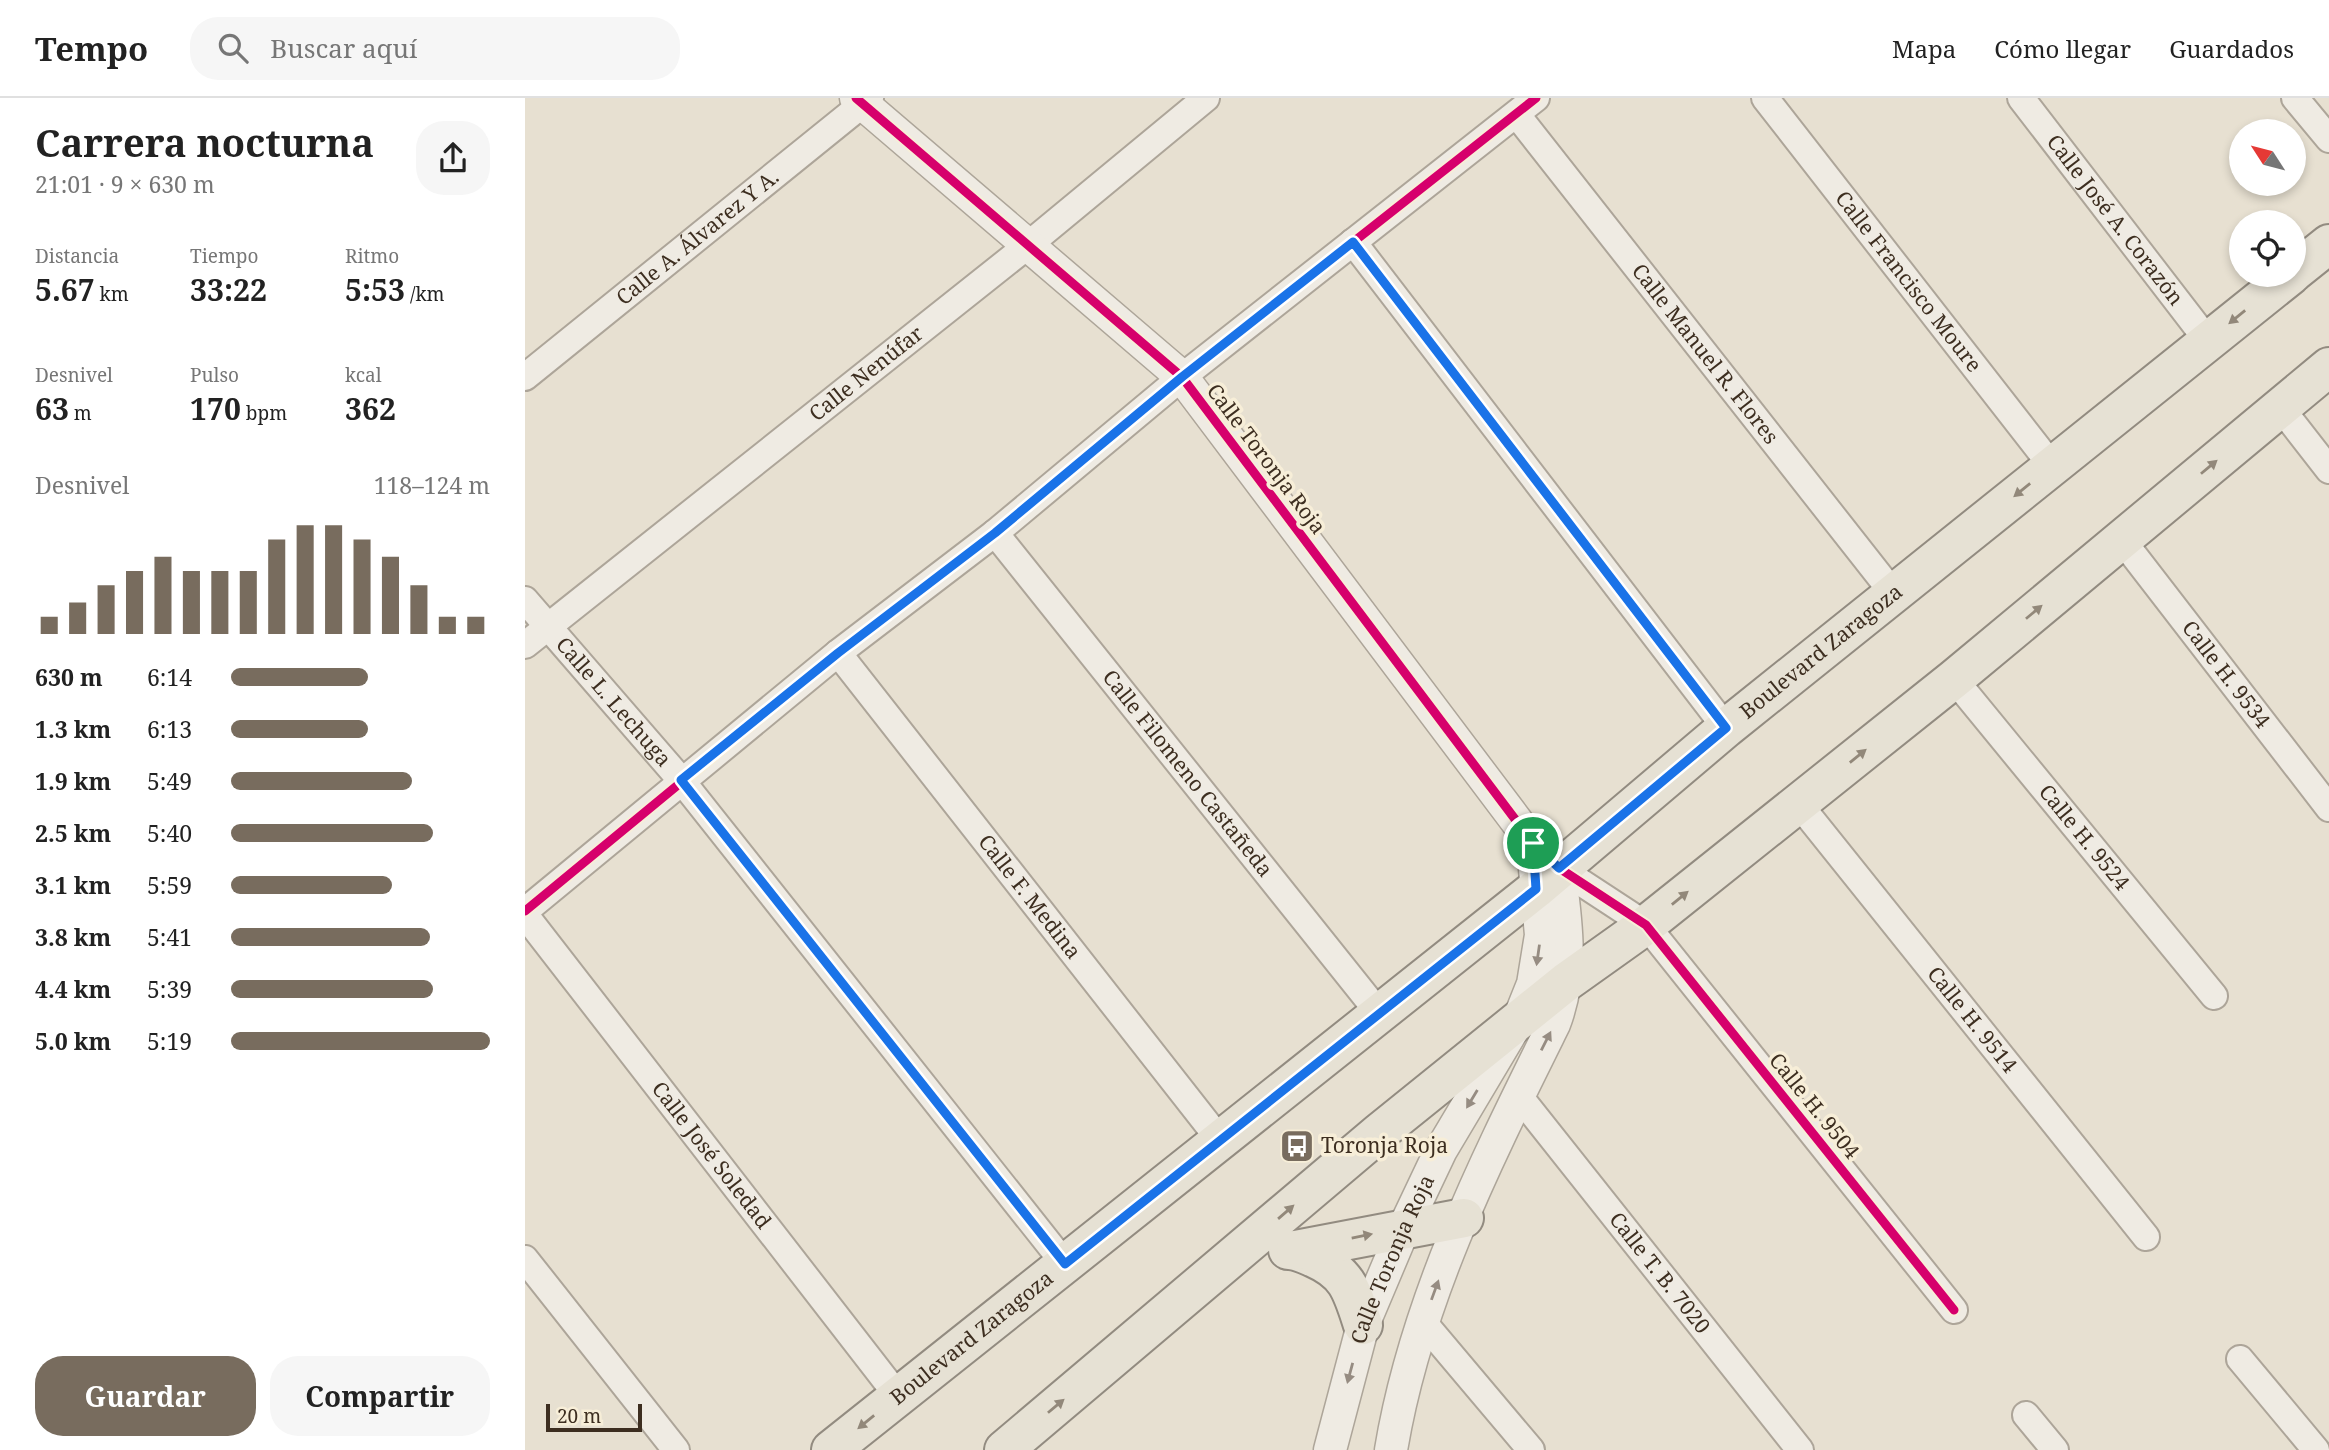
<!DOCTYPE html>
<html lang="es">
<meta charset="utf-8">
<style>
:root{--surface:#fff;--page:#f6f6f6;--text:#222;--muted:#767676;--line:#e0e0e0;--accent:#786c5e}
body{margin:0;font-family:"Noto Serif",serif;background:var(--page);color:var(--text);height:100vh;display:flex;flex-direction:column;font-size:26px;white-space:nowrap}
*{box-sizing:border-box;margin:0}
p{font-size:23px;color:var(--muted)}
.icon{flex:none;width:38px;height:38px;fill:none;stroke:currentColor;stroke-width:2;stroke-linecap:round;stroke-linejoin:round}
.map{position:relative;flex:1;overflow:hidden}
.sheet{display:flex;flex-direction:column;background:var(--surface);width:525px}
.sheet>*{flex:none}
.needle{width:46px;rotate:306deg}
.controls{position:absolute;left:1704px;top:21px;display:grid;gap:14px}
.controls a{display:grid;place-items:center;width:77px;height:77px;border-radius:50%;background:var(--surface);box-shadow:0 4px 10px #0003;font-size:35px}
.scale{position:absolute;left:21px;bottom:18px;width:96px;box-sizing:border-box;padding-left:7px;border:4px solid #3d2e20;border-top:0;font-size:19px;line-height:24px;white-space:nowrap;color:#3d2e20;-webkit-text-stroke:5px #f7eed8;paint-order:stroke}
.pin{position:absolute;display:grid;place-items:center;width:60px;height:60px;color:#fff;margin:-30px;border:4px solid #fff;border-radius:50%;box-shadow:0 2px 7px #0007}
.round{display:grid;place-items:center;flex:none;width:74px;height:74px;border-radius:28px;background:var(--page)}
.headline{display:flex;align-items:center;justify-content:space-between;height:119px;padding:0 35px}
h1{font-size:38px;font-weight:700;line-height:52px}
.figures{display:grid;grid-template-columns:repeat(3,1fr);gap:10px;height:119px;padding:7px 35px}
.figures div{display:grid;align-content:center}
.figures b{font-size:30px;font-weight:700}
.figures small{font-size:19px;font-weight:400}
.figures p{font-size:19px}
.chart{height:196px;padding:14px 35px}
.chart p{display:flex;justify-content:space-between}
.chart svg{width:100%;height:126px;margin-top:7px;stroke:var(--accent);stroke-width:6}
.action{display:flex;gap:14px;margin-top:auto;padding:14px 35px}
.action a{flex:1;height:80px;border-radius:28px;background:var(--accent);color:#fff;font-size:28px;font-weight:700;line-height:80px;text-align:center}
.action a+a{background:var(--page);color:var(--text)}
ul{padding:0 35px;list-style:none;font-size:23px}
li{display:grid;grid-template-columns:112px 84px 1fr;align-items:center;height:52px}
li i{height:18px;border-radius:9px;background:var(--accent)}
header{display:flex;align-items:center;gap:42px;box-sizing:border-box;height:98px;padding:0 35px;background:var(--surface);border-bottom:2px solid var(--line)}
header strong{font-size:33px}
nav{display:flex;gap:38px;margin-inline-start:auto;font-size:24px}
.search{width:490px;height:63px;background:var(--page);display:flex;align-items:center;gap:18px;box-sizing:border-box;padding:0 24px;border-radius:28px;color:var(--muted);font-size:26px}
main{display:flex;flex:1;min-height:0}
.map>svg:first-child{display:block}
</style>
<header>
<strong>Tempo</strong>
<div class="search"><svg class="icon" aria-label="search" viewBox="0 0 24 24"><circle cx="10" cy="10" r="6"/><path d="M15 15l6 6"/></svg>Buscar aquí</div>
<nav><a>Mapa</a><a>Cómo llegar</a><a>Guardados</a></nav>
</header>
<main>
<section class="sheet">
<div class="headline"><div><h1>Carrera nocturna</h1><p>21:01 · 9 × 630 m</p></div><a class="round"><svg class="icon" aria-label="share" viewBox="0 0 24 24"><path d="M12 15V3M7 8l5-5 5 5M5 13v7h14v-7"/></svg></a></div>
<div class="figures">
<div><p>Distancia</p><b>5.67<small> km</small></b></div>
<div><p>Tiempo</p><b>33:22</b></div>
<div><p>Ritmo</p><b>5:53<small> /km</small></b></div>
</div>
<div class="figures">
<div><p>Desnivel</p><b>63<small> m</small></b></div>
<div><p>Pulso</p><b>170<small> bpm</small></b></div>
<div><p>kcal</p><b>362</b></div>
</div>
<div class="chart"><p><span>Desnivel</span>118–124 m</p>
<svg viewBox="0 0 160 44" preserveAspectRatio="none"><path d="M5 44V38M15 44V33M25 44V27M35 44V22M45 44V17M55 44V22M65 44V22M75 44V22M85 44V11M95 44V6M105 44V6M115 44V11M125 44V17M135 44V27M145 44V38M155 44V38"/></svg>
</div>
<ul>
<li><b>630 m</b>6:14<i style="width:53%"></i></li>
<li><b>1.3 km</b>6:13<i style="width:53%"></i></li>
<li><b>1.9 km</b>5:49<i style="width:70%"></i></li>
<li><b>2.5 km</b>5:40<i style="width:78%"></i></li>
<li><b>3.1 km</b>5:59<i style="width:62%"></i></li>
<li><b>3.8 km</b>5:41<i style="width:77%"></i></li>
<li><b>4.4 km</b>5:39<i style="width:78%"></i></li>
<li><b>5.0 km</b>5:19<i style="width:100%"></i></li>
</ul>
<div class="action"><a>Guardar</a><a>Compartir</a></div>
</section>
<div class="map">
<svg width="1804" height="1352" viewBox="0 0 1804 1352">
<rect width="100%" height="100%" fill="#e7e0d1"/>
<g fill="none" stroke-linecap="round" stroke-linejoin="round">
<!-- minor casing -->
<g stroke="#ada599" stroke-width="30">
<g id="minor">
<path id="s1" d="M1240 0 1527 368"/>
<path id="s2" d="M1496 0 1683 243"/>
<path d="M1770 0 1804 41"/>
<path id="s3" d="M992 17 1368 495"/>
<path d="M828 144 1201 630"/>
<path id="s4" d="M0 279 345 0"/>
<path d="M1755 309 1804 372"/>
<path id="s5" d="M470 435 854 915"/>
<path id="s6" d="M1597 442 1804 710"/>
<path id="s7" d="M0 502 156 682 540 1166"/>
<path id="s8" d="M0 547 502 148 681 0"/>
<path id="s9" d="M313 555 695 1042"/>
<path id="s10" d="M1429 581 1689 898"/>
<path id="s11" d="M1273 705 1621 1139"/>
<path d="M1034 770 1121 827 1429 1212"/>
<path d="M0 813 313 555 470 435 657 279 1011 0"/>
<path id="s12" d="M0 817 373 1298"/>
<path id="s13" d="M994 998 1275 1352"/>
<path d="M0 1161 151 1352"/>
<path d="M898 1224 1006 1352"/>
<path d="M1715 1261 1791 1352"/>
<path d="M1501 1317 1530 1352"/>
</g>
</g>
<!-- tertiary casing -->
<g stroke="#ada599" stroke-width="35">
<g id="tertiary">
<path d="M331 0 657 279 1008 745 1034 770C1041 823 1049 874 1029 926 962 1061 891 1201 866 1352"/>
<path id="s14" d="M805 1352 838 1227 879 1130 916 1052 994 921 1008 886 1016 837 1010 771"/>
</g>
</g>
<!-- primary casing -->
<g stroke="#928b80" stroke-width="42">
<g id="primary">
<path d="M1769 174 1804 146"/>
<path d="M763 1152C772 1152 780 1156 789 1160 823 1175 827 1193 838 1227"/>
<path d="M771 1152 939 1120"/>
<path id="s15" d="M306 1352 1011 791 1201 630 1766 177"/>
<path d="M479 1352 855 1034 1041 884 1121 827 1429 581 1804 269"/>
</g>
</g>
<!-- minor -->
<use href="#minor" stroke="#efebe3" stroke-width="26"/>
<!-- tertiary -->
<use href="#tertiary" stroke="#efebe3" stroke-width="32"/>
<!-- primary -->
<use href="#primary" stroke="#e6e1d4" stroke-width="38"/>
<!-- cycleway casing -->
<g stroke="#f7eed8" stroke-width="13">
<g id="cycleway">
<path d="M331 0 657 279 1008 745 1034 770 1121 827 1429 1212"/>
<path d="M0 813 313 555 470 435 657 279 1011 0"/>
</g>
</g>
<!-- cycleway -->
<use href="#cycleway" stroke="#d6006c" stroke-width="9"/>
</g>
<!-- one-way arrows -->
<defs><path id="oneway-solid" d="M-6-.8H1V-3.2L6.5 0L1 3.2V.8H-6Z" transform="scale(1.75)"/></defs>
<g fill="#92887a">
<use href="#oneway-solid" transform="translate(1712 219) rotate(141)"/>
<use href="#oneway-solid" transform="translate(1684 369) rotate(-40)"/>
<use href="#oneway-solid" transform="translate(1497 392) rotate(141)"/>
<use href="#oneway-solid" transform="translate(1509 514) rotate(-40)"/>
<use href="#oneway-solid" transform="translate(1333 658) rotate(-39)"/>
<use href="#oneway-solid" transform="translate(1155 800) rotate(-39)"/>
<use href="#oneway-solid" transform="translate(761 1114) rotate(-41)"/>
<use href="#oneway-solid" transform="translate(837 1138) rotate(-11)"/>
<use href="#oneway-solid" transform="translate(531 1308) rotate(-40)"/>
<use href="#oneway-solid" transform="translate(341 1324) rotate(141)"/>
</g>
<g fill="#968c82">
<use href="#oneway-solid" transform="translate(1013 857) rotate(98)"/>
<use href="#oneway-solid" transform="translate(1021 943) rotate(-63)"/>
<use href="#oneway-solid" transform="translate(947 1001) rotate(121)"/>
<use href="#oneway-solid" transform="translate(910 1192) rotate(-70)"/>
<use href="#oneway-solid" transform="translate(825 1275) rotate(105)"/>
</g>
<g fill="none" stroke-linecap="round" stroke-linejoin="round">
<!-- route casing -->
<g stroke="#fff" stroke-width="14">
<path id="route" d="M828 144 1201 630 1034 770 1008 745 1011 791 540 1166 156 682 313 555 470 435 657 279Z"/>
</g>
<!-- route -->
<use href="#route" stroke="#1a73e8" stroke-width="9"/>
</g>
<!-- icons -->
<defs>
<g id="bus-square" transform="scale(1.75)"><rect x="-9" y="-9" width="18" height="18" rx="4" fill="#786c5e" stroke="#f7eed8"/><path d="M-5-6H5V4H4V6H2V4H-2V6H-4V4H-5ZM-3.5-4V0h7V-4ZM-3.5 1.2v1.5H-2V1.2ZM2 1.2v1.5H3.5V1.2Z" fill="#fff"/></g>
</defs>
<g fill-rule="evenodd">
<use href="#bus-square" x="772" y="1048"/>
</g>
<g text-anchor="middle" stroke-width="7" stroke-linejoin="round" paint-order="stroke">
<!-- street labels -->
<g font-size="21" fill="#3d2e20" stroke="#f7eed8">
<text dy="7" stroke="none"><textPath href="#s2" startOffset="154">Calle José A. Corazón</textPath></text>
<text dy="7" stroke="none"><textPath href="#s4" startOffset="222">Calle A. Álvarez Y A.</textPath></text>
<text dy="7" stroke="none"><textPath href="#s1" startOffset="233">Calle Francisco Moure</textPath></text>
<text dy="7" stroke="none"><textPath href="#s3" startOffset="304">Calle Manuel R. Flores</textPath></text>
<text dy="7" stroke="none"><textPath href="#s8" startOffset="436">Calle Nenúfar</textPath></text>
<text transform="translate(741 361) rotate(53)" y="7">Calle Toronja Roja</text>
<text dy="7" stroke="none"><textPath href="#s15" startOffset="1272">Boulevard Zaragoza</textPath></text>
<text dy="7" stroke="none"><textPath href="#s6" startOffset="170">Calle H. 9534</textPath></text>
<text dy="7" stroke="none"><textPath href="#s7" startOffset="135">Calle L. Lechuga</textPath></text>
<text dy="7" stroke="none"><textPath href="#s5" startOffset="308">Calle Filomeno Castañeda</textPath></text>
<text dy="7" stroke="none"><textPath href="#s10" startOffset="205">Calle H. 9524</textPath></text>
<text dy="7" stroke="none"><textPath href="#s9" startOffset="310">Calle F. Medina</textPath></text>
<text dy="7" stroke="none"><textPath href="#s11" startOffset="278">Calle H. 9514</textPath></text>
<text transform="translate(1289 1008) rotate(51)" y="7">Calle H. 9504</text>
<text dy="7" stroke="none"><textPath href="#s12" startOffset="304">Calle José Soledad</textPath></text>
<text dy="7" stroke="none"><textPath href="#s14" startOffset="201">Calle Toronja Roja</textPath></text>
<text dy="7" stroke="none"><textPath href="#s13" startOffset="226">Calle T. B. 7020</textPath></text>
<text dy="7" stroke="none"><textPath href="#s15" startOffset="180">Boulevard Zaragoza</textPath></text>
</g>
<!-- poi labels -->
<g font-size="21" fill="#3d2e20" stroke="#f7eed8" text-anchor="start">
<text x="796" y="1055">Toronja Roja</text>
</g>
</g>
</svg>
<div class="controls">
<a><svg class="needle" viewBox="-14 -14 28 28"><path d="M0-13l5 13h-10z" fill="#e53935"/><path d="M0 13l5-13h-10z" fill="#767676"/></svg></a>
<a><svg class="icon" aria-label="locate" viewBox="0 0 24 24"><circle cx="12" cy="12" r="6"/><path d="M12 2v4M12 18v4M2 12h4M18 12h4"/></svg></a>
</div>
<div class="scale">20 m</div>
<div class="pin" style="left:1008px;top:745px;background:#1e9e55"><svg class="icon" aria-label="arrive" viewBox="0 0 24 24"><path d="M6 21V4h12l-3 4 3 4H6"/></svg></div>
</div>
</main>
